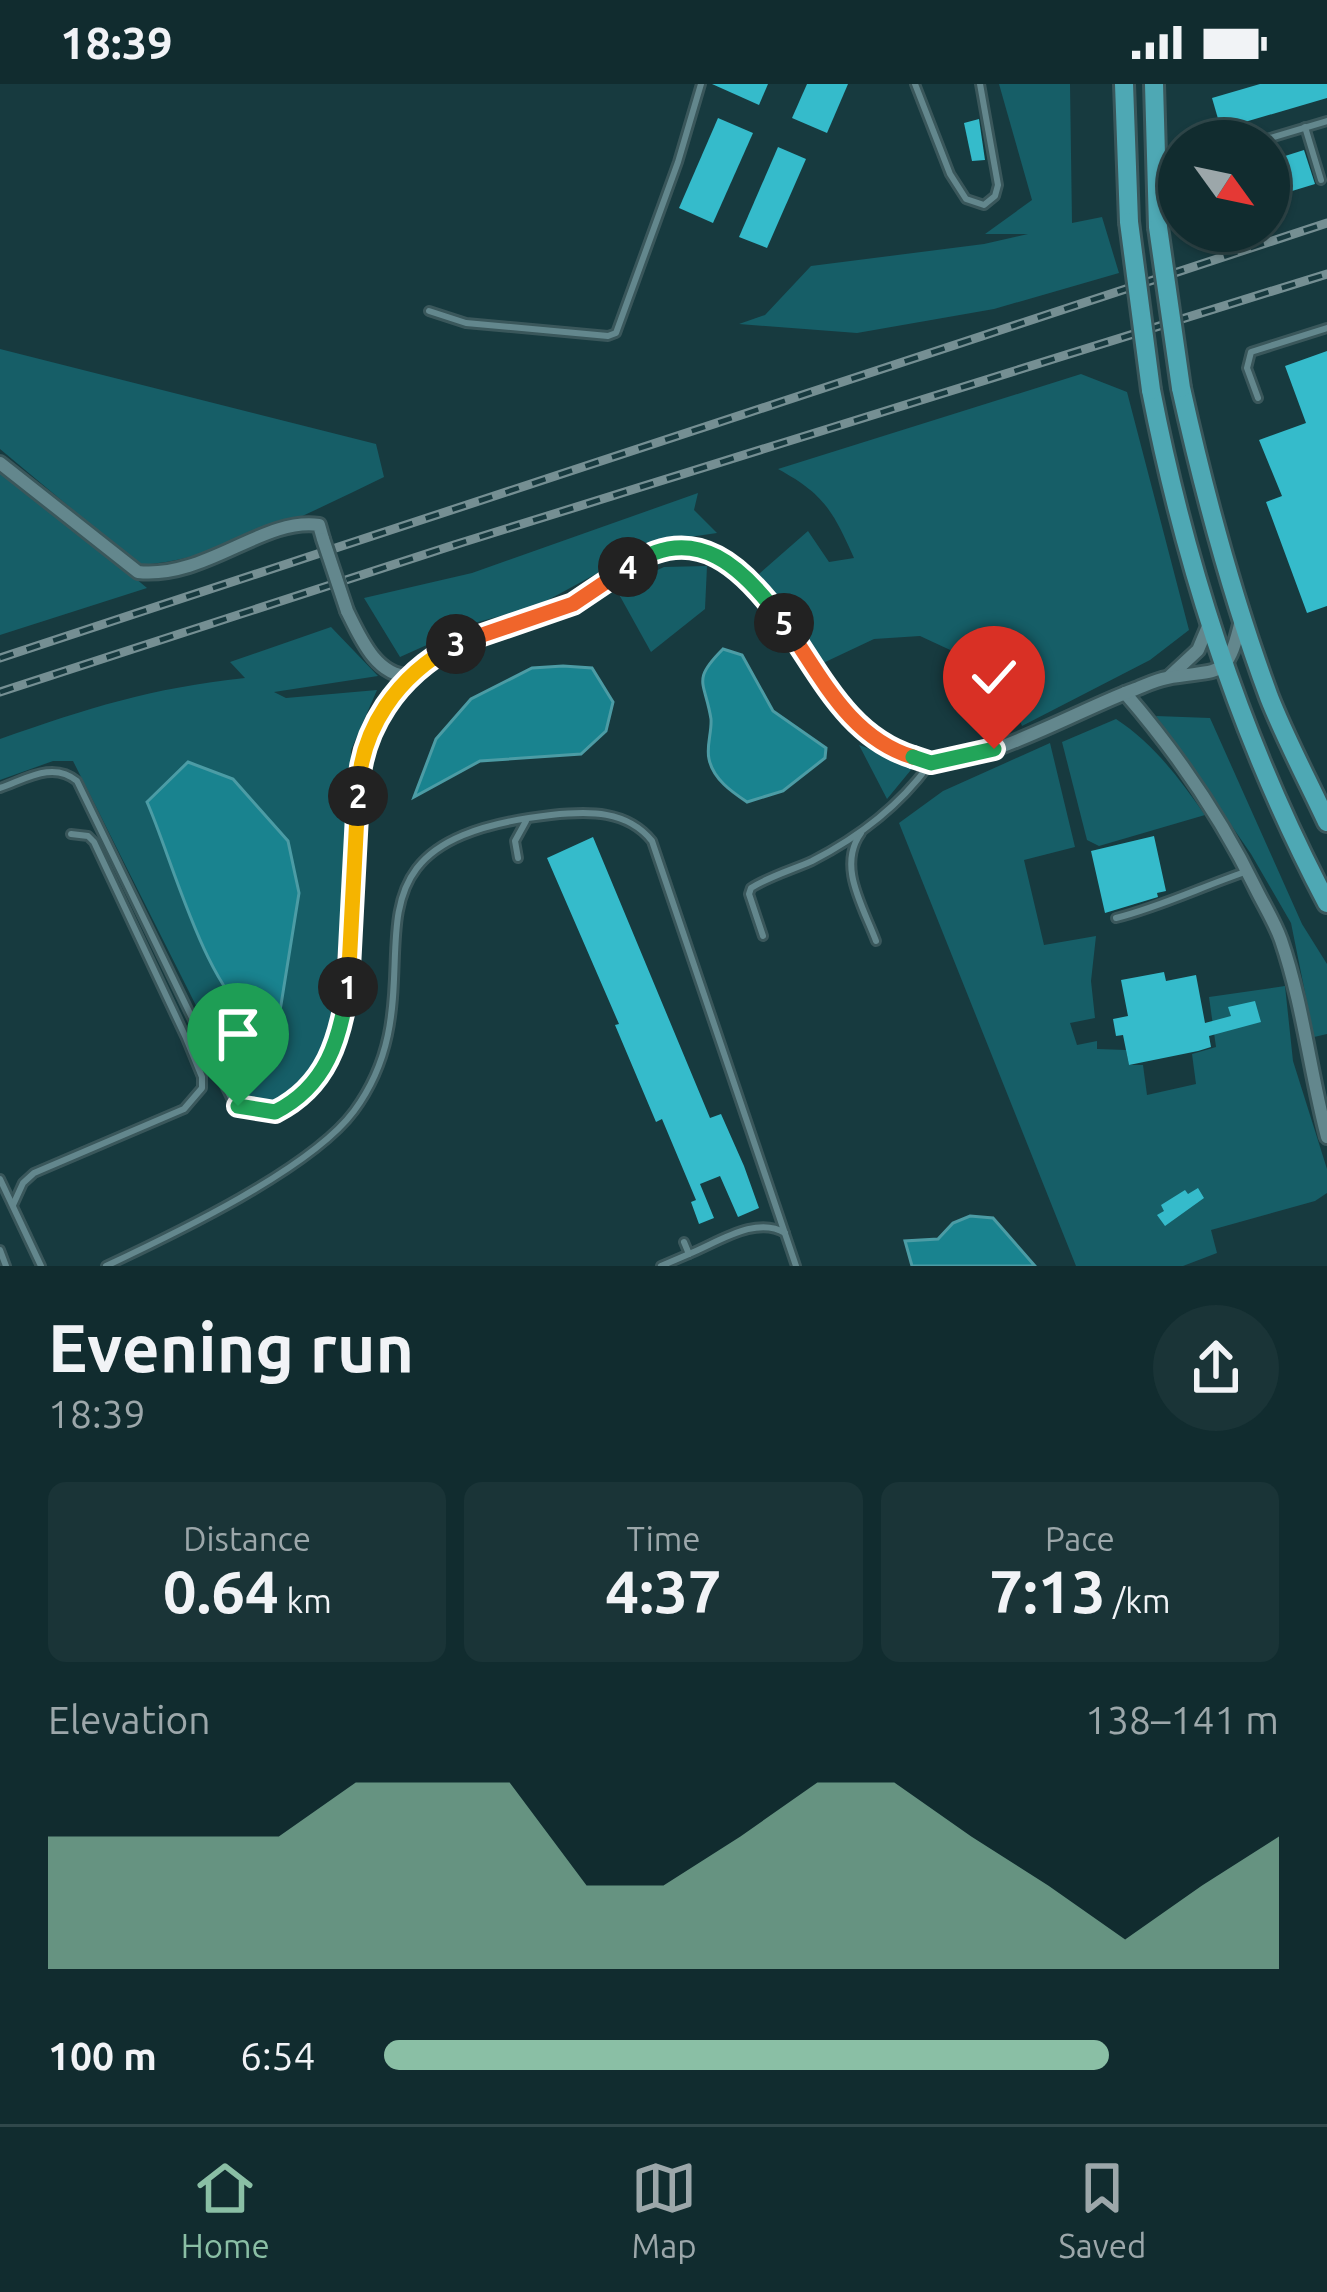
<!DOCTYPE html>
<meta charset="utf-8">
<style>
:root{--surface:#112c2f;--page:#1a3437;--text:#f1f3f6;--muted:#9ca7aa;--line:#30484b;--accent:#8abfa5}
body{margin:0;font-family:Ubuntu,sans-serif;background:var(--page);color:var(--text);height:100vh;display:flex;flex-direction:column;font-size:45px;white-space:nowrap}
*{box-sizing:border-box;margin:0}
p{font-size:39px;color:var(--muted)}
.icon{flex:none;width:66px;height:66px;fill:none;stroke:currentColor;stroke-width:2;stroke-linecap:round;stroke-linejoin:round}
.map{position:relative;height:1182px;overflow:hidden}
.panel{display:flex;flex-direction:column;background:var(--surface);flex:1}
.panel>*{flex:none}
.needle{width:78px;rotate:123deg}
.buttons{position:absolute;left:1158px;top:36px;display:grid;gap:24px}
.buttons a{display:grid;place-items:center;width:132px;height:132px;border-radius:50%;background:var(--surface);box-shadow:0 3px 9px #0004,0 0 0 3px var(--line);font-size:60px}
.pin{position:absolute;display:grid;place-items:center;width:102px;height:102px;color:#fff;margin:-123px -51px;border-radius:50% 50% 50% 0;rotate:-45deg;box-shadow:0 0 12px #0007}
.pin .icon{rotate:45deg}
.km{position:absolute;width:60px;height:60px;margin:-30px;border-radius:50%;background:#222;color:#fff;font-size:33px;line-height:60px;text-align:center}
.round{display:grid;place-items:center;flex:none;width:126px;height:126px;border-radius:63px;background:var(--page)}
.headline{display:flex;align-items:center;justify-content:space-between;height:204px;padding:0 48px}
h1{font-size:66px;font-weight:700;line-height:90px}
.stats{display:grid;grid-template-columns:repeat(3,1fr);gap:18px;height:204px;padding:12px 48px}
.stats div{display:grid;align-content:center;border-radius:18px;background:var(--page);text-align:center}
.stats b{font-size:60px;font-weight:700}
.stats small{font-size:33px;font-weight:400}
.stats p{font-size:33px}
.chart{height:336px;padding:24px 48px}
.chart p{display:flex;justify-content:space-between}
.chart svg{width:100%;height:216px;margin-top:12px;fill:var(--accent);opacity:.7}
ul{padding:0 48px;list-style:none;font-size:39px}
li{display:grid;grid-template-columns:192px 144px 1fr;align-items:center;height:90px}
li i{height:30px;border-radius:15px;background:var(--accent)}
.status{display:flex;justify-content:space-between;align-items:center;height:84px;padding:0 60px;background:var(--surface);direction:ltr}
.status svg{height:33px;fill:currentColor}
.dock{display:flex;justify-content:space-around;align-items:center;height:168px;border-top:3px solid var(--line);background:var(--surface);font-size:33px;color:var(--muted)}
.dock a{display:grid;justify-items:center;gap:6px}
.dock .active{color:var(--accent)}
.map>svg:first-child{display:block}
</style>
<div class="status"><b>18:39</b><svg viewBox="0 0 49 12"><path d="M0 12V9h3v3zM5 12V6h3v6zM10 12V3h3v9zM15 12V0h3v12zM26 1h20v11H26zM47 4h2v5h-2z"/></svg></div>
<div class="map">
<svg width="1327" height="1182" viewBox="0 0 1327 1182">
<rect width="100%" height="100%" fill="#173a3f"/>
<!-- green -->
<g fill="#165e67">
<path d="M999 0H1070L1072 139 1102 133 1119 189 994 225 857 249 739 240 765 231 811 182 984 160 1028 150H985L1032 116Z"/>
<path d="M0 265 376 360 384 393C311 428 220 476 139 481L0 365Z"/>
<path d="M1081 290 1127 308 1189 546 1150 576 1022 642 1002 590 920 552 874 555 821 580 759 490 808 447 829 478 854 474C833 427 824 410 778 385Z"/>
<path d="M0 382 147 504 0 551Z"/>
<path d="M698 409 694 426 717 449 655 458 535 523 478 538 400 573 364 514 472 489Z"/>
<path d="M707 482 705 525 651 568 616 505 664 483Z"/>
<path d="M331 543 378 592 274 608 286 614 377 606 351 666V722L329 965 279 1017 245 1019 73 677H53L0 696V655C88 624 151 604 245 594L230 578Z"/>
<path d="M1156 632 1210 634 1302 840 1327 880V950L1314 953 1291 839 1251 770Z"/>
<path d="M1116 635C1154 660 1179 694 1205 731L1099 762 1087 756 1062 658Z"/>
<path d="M1050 659 1075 763 1024 776 1044 861 1096 852 1091 897 1095 934 1070 939 1077 961 1097 957V965L1126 966 1129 981H1143L1147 1011 1196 1000 1192 970 1216 963 1209 913 1285 902 1293 977 1327 1085V1109L1315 1117 1211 1146 1217 1169 1183 1182H1076L899 739 943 707Z"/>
<path d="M859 661 915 681 887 715Z"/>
</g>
<!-- water -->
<g fill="#19838f" stroke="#4c9ca5" stroke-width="3">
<path d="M723 565 742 571 773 627 826 664 825 674 783 707 747 718C732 708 713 695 709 675 706 662 712 648 711 635 705 597 691 597 723 565Z"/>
<path d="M563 582 592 584 613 618 606 647 581 670 480 677 414 713 436 655 471 615 532 584Z"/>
<path d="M188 678 233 695 288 757 299 809 280 927 261 941C207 912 173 777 147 718Z"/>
<path d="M970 1132 993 1134 1035 1182H912L905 1157 938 1155 953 1139Z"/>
</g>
<!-- building -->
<g fill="#35bbcb">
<path d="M712 0H768L759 21Z"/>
<path d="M807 0H848L827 49 792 34Z"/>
<path d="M1260 0H1327V14L1221 45 1212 14Z"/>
<path d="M718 34 753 49 713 139 679 124Z"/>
<path d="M979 35 985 76 972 77 964 39Z"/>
<path d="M778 63 806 75 767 164 739 153Z"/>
<path d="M1304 66 1315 100 1269 114V77Z"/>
<path d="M1327 267V522L1307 529 1266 418 1282 412 1259 356 1306 339 1285 282Z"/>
<path d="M1154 752 1166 807 1157 809 1158 813 1105 829 1091 767Z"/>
<path d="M593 753 710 1034 721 1030 744 1082 759 1124 738 1133 720 1092 700 1100 714 1134 699 1140 691 1118 696 1116 662 1035 656 1038 615 941 619 940 547 774Z"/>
<path d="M1164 888 1166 897 1196 891 1205 939 1231 932 1228 923 1255 917 1261 938 1209 952 1211 963 1198 967 1129 981 1123 951 1116 952 1113 935 1128 932 1121 896Z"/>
<path d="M1198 1104 1204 1114 1165 1142 1157 1131 1164 1127 1161 1121 1185 1106 1188 1110Z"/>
</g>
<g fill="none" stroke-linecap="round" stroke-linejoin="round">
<!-- service casing -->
<g stroke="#3a575b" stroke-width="12">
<g id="service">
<path d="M915 0 950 90 966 115 984 121 995 112 998 101 980 0"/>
<path d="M1305 43 1321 96"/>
<path d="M1260 57 1327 37"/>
<path d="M429 227 466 239 608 252 616 249 678 78 701 0"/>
<path d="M1258 314 1247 284 1251 268 1327 244"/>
<path d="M0 704C26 695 53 677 77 697L231 1014 245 1026 275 1028 316 994 338 960 349 894 361 680"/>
<path d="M861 749C837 782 863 822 876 857"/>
<path d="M518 774 515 757 526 737"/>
<path d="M1116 834C1160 823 1201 803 1245 788"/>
<path d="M763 852 749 810 751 804C770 792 792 786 812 777 857 754 899 722 929 681"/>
<path d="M0 1095 41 1182"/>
<path d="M13 1121 23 1099 34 1089 184 1025 202 1004V993L186 954 94 758 88 752 71 750"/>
<path d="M0 1166 6 1182"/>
<path d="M689 1170C717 1159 756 1131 785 1149"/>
<path d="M106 1182C174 1150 311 1085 354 1027 452 894 305 759 551 731 589 727 627 726 652 757L796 1182"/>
<path d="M661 1182 689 1170 684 1158"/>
</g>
</g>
<!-- minor casing -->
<g stroke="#3a575b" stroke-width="18">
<g id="minor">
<path d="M0 379 138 488C206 495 263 433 319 441L323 455"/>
<path d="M347 527C360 553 376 592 409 592"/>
<path d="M1169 593 1198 566 1209 540"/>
<path d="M1125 609C1177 669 1222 735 1257 807 1265 823 1275 839 1281 856 1303 920 1310 988 1327 1053"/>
<path d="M361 678C380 621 412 575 471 554 491 547 512 543 532 536 558 527 582 516 605 500 625 487 643 469 668 465 786 444 810 663 928 678 978 684 1083 624 1133 606 1144 602 1155 596 1167 594 1220 584 1227 598 1241 536"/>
</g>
</g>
<!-- trunk casing -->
<g stroke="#3a575b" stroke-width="24">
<g id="trunk">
<path d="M1124 0 1129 138"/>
<path d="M1154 0 1158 143"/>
<path d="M1181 304C1204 408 1232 513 1269 613 1286 656 1308 697 1327 738"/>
<path d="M1151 306C1186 486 1241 656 1327 819"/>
</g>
</g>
<!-- service -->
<use href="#service" stroke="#63878d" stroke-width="6"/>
<!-- minor -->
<use href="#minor" stroke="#63878d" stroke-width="12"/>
<!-- trunk -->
<use href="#trunk" stroke="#4ea8b4" stroke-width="18"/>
<!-- rail casing -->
<g stroke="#758f93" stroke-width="9">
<g id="rail">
<path d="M0 574 1327 139"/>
<path d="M0 608 454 461 1327 190"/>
</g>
</g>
<!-- rail -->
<use href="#rail" stroke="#173a3f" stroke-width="4.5" stroke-dasharray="14" stroke-linecap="butt"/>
<!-- minor-bridge casing -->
<g stroke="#3a575b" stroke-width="18" stroke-linecap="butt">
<path id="minor-bridge" d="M323 455 347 527"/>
</g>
<!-- trunk-bridge casing -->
<g stroke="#3a575b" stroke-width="24" stroke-linecap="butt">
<g id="trunk-bridge">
<path d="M1129 138 1151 306"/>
<path d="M1158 143 1181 304"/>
</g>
</g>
<!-- minor-bridge -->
<use href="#minor-bridge" stroke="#63878d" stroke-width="12"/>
<!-- trunk-bridge -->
<use href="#trunk-bridge" stroke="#4ea8b4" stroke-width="18"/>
</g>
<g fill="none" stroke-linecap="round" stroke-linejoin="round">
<!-- split-1 casing -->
<g stroke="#fff" stroke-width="24">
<path id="split-1" d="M238 1022 275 1028C327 1002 340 955 348 903"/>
</g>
<!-- split-2 casing -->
<g stroke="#fff" stroke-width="24">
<path id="split-2" d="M348 903 358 712"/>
</g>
<!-- split-3 casing -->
<g stroke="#fff" stroke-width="24">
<path id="split-3" d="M358 712C359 645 398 591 456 560"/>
</g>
<!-- split-4 casing -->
<g stroke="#fff" stroke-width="24">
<path id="split-4" d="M456 560 573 520 628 483"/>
</g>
<!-- split-5 casing -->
<g stroke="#fff" stroke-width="24">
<path id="split-5" d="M628 483C696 435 745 485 784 539"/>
</g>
<!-- split-6 casing -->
<g stroke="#fff" stroke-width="24">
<path id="split-6" d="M784 539C821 591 848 653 913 673"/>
</g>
<!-- split-7 casing -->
<g stroke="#fff" stroke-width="24">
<path id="split-7" d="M913 673 931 679 994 665"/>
</g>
<!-- split-1 -->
<use href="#split-1" stroke="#22a559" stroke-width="15"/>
<!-- split-2 -->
<use href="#split-2" stroke="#f5b400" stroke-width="15"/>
<!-- split-3 -->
<use href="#split-3" stroke="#f5b400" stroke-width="15"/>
<!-- split-4 -->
<use href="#split-4" stroke="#f0652b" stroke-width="15"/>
<!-- split-5 -->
<use href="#split-5" stroke="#22a559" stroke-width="15"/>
<!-- split-6 -->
<use href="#split-6" stroke="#f0652b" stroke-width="15"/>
<!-- split-7 -->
<use href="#split-7" stroke="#22a559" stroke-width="15"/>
</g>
</svg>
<div class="buttons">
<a><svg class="needle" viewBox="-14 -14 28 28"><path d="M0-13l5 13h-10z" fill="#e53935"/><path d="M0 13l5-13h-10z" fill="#9ca7aa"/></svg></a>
</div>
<div class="pin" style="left:238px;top:1022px;background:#1e9e55"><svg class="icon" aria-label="arrive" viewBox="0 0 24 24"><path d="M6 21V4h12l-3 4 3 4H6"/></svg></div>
<div class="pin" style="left:994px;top:665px;background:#d93025"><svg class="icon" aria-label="check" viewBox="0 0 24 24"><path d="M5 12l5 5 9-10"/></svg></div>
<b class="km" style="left:348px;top:903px">1</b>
<b class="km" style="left:358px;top:712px">2</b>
<b class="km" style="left:456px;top:560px">3</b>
<b class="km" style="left:628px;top:483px">4</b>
<b class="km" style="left:784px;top:539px">5</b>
</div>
<section class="panel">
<div class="headline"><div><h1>Evening run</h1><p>18:39</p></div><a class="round"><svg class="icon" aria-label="share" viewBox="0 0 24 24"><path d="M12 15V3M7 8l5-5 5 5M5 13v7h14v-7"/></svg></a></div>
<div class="stats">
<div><p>Distance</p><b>0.64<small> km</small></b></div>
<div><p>Time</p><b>4:37</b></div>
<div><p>Pace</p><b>7:13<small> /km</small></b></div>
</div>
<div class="chart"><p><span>Elevation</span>138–141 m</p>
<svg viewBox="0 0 160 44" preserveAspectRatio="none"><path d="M0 44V17L10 17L20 17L30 17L40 6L50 6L60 6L70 27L80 27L90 17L100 6L110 6L120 17L130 27L140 38L150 27L160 17V44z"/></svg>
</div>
<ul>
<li><b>100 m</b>6:54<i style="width:81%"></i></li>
</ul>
</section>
<nav class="dock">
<a class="active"><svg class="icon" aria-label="home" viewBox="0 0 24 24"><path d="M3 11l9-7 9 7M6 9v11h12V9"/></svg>Home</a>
<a><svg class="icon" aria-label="map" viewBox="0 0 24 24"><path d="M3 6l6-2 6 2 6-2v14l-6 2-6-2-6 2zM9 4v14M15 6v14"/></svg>Map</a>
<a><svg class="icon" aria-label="saved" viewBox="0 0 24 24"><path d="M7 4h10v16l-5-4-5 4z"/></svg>Saved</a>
</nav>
